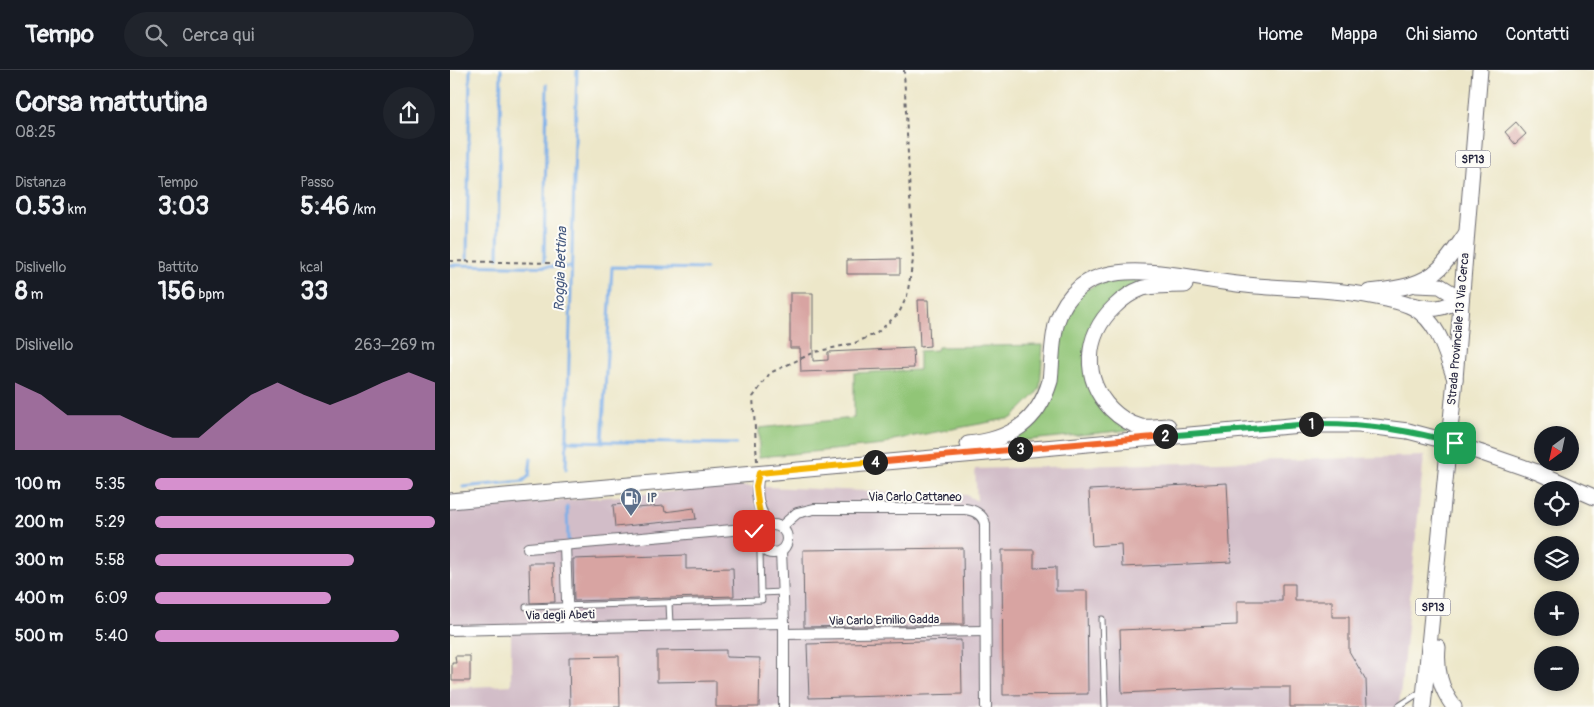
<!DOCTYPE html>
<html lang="it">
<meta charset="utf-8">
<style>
:root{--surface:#171b24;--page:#20242c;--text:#f1f3f6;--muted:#9ea1a6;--line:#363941;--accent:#d690ce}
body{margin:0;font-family:Pangolin,sans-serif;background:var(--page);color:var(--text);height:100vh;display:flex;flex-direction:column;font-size:19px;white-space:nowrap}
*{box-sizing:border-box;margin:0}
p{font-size:16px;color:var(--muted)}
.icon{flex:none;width:28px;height:28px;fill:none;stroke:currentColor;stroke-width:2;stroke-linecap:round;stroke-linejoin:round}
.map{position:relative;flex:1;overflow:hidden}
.panel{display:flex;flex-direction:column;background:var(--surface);width:450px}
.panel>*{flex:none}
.needle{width:32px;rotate:213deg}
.fabs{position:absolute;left:1084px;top:356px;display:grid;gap:10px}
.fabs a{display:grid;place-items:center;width:45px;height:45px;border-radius:50%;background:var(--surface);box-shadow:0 2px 8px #0003;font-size:25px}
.pin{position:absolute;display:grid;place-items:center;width:42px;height:42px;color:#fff;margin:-21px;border-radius:10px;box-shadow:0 2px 8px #0006}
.km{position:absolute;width:25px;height:25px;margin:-12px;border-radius:50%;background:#222;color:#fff;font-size:14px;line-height:25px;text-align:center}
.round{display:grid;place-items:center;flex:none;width:52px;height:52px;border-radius:26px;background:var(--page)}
.head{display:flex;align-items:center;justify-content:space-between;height:85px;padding:0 15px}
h1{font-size:28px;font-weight:700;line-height:38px}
.metrics{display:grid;grid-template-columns:repeat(3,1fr);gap:8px;height:85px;padding:5px 15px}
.metrics div{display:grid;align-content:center}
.metrics b{font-size:25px;font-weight:700}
.metrics small{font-size:14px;font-weight:400}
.metrics p{font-size:14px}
.chart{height:140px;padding:10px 15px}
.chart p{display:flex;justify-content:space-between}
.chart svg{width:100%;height:90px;margin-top:5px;fill:var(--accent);opacity:.7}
ul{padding:0 15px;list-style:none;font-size:16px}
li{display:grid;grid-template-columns:80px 60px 1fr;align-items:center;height:38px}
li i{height:12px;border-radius:6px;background:var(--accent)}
header{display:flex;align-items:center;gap:30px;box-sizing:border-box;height:70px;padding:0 25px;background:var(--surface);border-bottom:1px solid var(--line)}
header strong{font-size:24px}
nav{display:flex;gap:28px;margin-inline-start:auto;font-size:18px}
.search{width:350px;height:45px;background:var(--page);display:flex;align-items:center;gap:12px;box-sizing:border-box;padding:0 18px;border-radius:28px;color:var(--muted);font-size:19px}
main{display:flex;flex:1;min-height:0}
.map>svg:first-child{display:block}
</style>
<header>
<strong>Tempo</strong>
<div class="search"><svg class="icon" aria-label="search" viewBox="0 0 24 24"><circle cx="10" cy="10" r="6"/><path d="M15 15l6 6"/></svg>Cerca qui</div>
<nav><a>Home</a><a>Mappa</a><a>Chi siamo</a><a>Contatti</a></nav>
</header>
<main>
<section class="panel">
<div class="head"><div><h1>Corsa mattutina</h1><p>08:25</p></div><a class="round"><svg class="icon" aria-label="share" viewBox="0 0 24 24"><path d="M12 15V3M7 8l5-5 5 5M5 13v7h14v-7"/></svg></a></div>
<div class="metrics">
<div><p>Distanza</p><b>0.53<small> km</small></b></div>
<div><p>Tempo</p><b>3:03</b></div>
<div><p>Passo</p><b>5:46<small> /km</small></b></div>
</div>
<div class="metrics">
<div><p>Dislivello</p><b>8<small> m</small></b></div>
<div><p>Battito</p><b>156<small> bpm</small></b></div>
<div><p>kcal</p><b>33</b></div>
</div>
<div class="chart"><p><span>Dislivello</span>263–269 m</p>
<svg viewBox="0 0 160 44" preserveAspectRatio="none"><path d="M0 44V11L10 17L20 27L30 27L40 27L50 33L60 38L70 38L80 27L90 17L100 11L110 17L120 22L130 17L140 11L150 6L160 11V44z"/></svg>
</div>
<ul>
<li><b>100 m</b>5:35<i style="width:92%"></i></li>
<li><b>200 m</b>5:29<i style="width:100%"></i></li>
<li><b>300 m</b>5:58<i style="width:71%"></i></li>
<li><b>400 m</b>6:09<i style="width:63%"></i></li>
<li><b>500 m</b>5:40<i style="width:87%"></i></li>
</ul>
</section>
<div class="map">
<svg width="1144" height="637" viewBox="0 0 1144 637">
<rect width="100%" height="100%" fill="#fdfcf7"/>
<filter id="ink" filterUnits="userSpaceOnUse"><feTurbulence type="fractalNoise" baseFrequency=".02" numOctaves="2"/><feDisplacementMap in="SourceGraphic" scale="10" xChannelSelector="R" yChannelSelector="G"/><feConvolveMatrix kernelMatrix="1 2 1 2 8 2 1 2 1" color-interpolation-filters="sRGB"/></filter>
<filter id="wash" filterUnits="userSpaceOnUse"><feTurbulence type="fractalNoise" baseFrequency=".0096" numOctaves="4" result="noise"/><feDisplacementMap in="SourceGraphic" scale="20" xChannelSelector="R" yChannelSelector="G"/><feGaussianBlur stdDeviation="1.12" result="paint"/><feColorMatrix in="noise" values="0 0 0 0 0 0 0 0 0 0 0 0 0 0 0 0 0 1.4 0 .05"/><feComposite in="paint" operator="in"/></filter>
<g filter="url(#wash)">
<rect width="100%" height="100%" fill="#ede7c9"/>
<!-- industrial -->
<path fill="#d2bdc8" d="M974 386 949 637H0V618L61 615V557L0 558V440L291 416 517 425 527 431 525 399Z"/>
<!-- green -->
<g fill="#91c577" stroke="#5a7459">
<path d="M702 208 669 225 634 294 679 360 559 372V370L583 353 610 249 629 223 658 209Z"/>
<path d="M593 275 590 317 586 324 562 348 443 370 434 375 309 387V358L404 348V303L469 300V281L487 280 488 277Z"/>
</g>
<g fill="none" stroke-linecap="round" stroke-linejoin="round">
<!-- stream -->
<g stroke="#7baee8" stroke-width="3">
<path d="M17 188 20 0"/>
<path d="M48 188 51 0"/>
<path d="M94 191 97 15"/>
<path d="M0 195 121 197"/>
<path d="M116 371 286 374"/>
<path d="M152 372 162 197 256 199"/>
<path d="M116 399 127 0"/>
<path d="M13 417 73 411 79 406 81 388"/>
<path d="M117 437 118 471"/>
</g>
</g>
<g id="blocks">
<!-- building -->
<g fill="#d8a4a2">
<path d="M1066 52 1076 64 1065 74 1055 62Z"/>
<path d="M450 189V204H397V190Z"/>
<path d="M340 223H363V291L378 290V282L463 278 464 298 351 302 350 278H340Z"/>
<path d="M468 230H478L480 276 470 277Z"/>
<path d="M777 413 781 492 672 497 671 474 642 476 639 420Z"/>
<path d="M185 433V438L214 436 215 442 244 438 246 449 165 457 163 435Z"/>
<path d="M513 478 514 554 354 557 353 480Z"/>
<path d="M552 480H584V498L606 497V521H637L638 624 553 625Z"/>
<path d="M236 485V499L283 498 284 526 124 531 123 489Z"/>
<path d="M79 493H103L105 532 80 533Z"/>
<path d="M832 514H845V531H882V547H899V581L916 610 917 637H840V617H781V618L672 623 670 560 787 555V531H832Z"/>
<path d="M511 570 512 624 359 628 357 574Z"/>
<path d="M276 580V587L310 588 309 637H266V611L207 612V581Z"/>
<path d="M5 586H20V611H2V593H6Z"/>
<path d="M169 586 170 637H120L119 587Z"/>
</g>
</g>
</g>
<g filter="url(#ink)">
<use href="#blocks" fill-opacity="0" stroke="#69676d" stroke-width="1"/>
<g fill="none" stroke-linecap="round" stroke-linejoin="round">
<!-- service casing -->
<g stroke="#69676d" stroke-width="7">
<g id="service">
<path d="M311 523 310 483 312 477"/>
<path d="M219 533 220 555"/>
<path d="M76 537 312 530 311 523 333 522"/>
<path d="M652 549 655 637"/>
<path d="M951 637 949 636 972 621"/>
</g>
</g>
<!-- minor casing -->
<g stroke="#69676d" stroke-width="12">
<g id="minor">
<path d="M309 403C305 423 307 438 319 455"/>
<circle cx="323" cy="469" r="14"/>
<path d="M331 457 347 443 364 439H515C523 440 533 444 535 454L536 637"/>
<path d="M115 475 118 557"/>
<path d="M78 478 294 459 310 464"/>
<path d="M331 481 334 553V637"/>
<path d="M0 560 334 553"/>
<path d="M334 564 535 561"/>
</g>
</g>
<!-- primary casing -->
<g stroke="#69676d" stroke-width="17">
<g id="primary">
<path d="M966 215 990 216 1011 229"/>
<path d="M919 222C944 219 971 217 990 198 1000 188 1008 175 1016 164"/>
<path d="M962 235C984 240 991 240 1011 229"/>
<path d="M718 356C709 356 700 358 691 357 680 354 669 347 661 339 632 309 634 266 664 237 672 229 682 222 693 218 707 215 721 215 735 215"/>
<path d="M518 374C560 370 588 352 600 311 604 275 599 243 630 217 643 207 660 203 676 202 713 200 759 211 796 215 843 220 890 218 936 229 945 231 956 233 964 238 989 252 996 284 1005 309"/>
<path d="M1032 383 1087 402 1144 427"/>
<path d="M0 431 851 355H909L958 361"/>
<path d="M988 577C986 600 990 618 1004 637"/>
<path d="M973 637 1005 309 1030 0"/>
</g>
</g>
<!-- path -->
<g stroke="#69676d" stroke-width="2" stroke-dasharray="4 4" stroke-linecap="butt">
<path d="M0 191 100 193"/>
<path d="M307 391 303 327 320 303 365 282 405 273 427 263 449 243 457 226 463 190 454 0"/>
</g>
<!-- service -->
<use href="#service" stroke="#fff" stroke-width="5"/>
<!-- minor -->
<use href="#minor" stroke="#fff" stroke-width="10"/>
<!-- primary -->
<use href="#primary" stroke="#fff" stroke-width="15"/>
<!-- primary-bridge casing -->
<g stroke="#69676d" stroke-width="17" stroke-linecap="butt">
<path id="primary-bridge" d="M958 361 996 371 1032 383"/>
</g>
<!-- primary-bridge -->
<use href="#primary-bridge" stroke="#fff" stroke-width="15"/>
</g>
</g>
<g fill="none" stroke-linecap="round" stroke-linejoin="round" filter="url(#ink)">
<!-- split-1 casing -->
<g stroke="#fff" stroke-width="10">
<path id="split-1" d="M861 354C910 353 958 359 1005 373"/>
</g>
<!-- split-2 casing -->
<g stroke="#fff" stroke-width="10">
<path id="split-2" d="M715 366 861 354"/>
</g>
<!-- split-3 casing -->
<g stroke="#fff" stroke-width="10">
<path id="split-3" d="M570 379 715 366"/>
</g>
<!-- split-4 casing -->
<g stroke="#fff" stroke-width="10">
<path id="split-4" d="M425 392 570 379"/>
</g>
<!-- split-5 casing -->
<g stroke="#fff" stroke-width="10">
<path id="split-5" d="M308 433 306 416 309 403 425 392"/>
</g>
<!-- split-6 casing -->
<g stroke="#fff" stroke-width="10">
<path id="split-6" d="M304 461 310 464 312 460 319 455 310 443 308 433"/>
</g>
<!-- split-1 -->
<use href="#split-1" stroke="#22a559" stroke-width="6"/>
<!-- split-2 -->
<use href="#split-2" stroke="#22a559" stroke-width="6"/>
<!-- split-3 -->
<use href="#split-3" stroke="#f0652b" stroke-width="6"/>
<!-- split-4 -->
<use href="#split-4" stroke="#f0652b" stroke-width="6"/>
<!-- split-5 -->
<use href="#split-5" stroke="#f5b400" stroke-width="6"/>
<!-- split-6 -->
<use href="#split-6" stroke="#f5b400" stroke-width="6"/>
</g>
<!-- icons -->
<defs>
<g id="fuel-pin" transform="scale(1.125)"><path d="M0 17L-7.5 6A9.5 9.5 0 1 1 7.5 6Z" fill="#5c6f8a" stroke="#fdfcf7"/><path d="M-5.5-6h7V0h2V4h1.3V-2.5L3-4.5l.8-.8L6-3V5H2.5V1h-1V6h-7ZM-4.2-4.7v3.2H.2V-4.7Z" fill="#fff"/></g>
</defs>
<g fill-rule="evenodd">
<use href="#fuel-pin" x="181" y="428"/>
</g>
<g text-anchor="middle" stroke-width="4" stroke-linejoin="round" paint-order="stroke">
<!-- shield labels -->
<g fill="#fdfcf7" stroke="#646373" stroke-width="1">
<rect x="1005.5" y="80.5" width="35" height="17" rx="4"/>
<rect x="965.5" y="528.5" width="35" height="17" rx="4"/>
</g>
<g font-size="11" font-weight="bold" fill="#22223b">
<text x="1023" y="93">SP13</text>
<text x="983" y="541">SP13</text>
</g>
<!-- street labels -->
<g font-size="12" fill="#22223b" stroke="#fdfcf7">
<text transform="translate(1008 259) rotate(-85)" y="4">Strada Provinciale 13 Via Cerca</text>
<text x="465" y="431">Via Carlo Cattaneo</text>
<text transform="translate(110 545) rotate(-1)" y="4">Via degli Abeti</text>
<text transform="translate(434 550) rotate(-1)" y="4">Via Carlo Emilio Gadda</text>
</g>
<!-- service labels -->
<g font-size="12" font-weight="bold" fill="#4e5e75" stroke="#fdfcf7" text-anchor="start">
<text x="197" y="432">IP</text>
</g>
<!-- water labels -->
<g font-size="14" font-style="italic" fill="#465a80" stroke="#fdfcf7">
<text transform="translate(110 199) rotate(-88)" y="5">Roggia Bettina</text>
</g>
</g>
</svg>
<div class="fabs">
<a><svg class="needle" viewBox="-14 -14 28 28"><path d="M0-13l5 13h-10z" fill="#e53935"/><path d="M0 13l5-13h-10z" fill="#9ea1a6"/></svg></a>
<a><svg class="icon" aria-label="locate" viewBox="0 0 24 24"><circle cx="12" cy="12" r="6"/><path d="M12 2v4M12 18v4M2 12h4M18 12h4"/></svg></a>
<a><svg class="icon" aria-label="layers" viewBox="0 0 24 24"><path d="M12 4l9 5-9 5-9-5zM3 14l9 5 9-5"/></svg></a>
<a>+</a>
<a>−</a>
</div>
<div class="pin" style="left:1005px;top:373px;background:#1e9e55"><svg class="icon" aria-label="arrive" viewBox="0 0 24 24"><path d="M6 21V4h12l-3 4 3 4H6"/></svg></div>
<div class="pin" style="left:304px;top:461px;background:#d93025"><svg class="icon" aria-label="check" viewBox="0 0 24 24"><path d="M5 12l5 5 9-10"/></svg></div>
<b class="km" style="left:861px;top:354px">1</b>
<b class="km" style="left:715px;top:366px">2</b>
<b class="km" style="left:570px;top:379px">3</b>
<b class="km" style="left:425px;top:392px">4</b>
</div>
</main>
